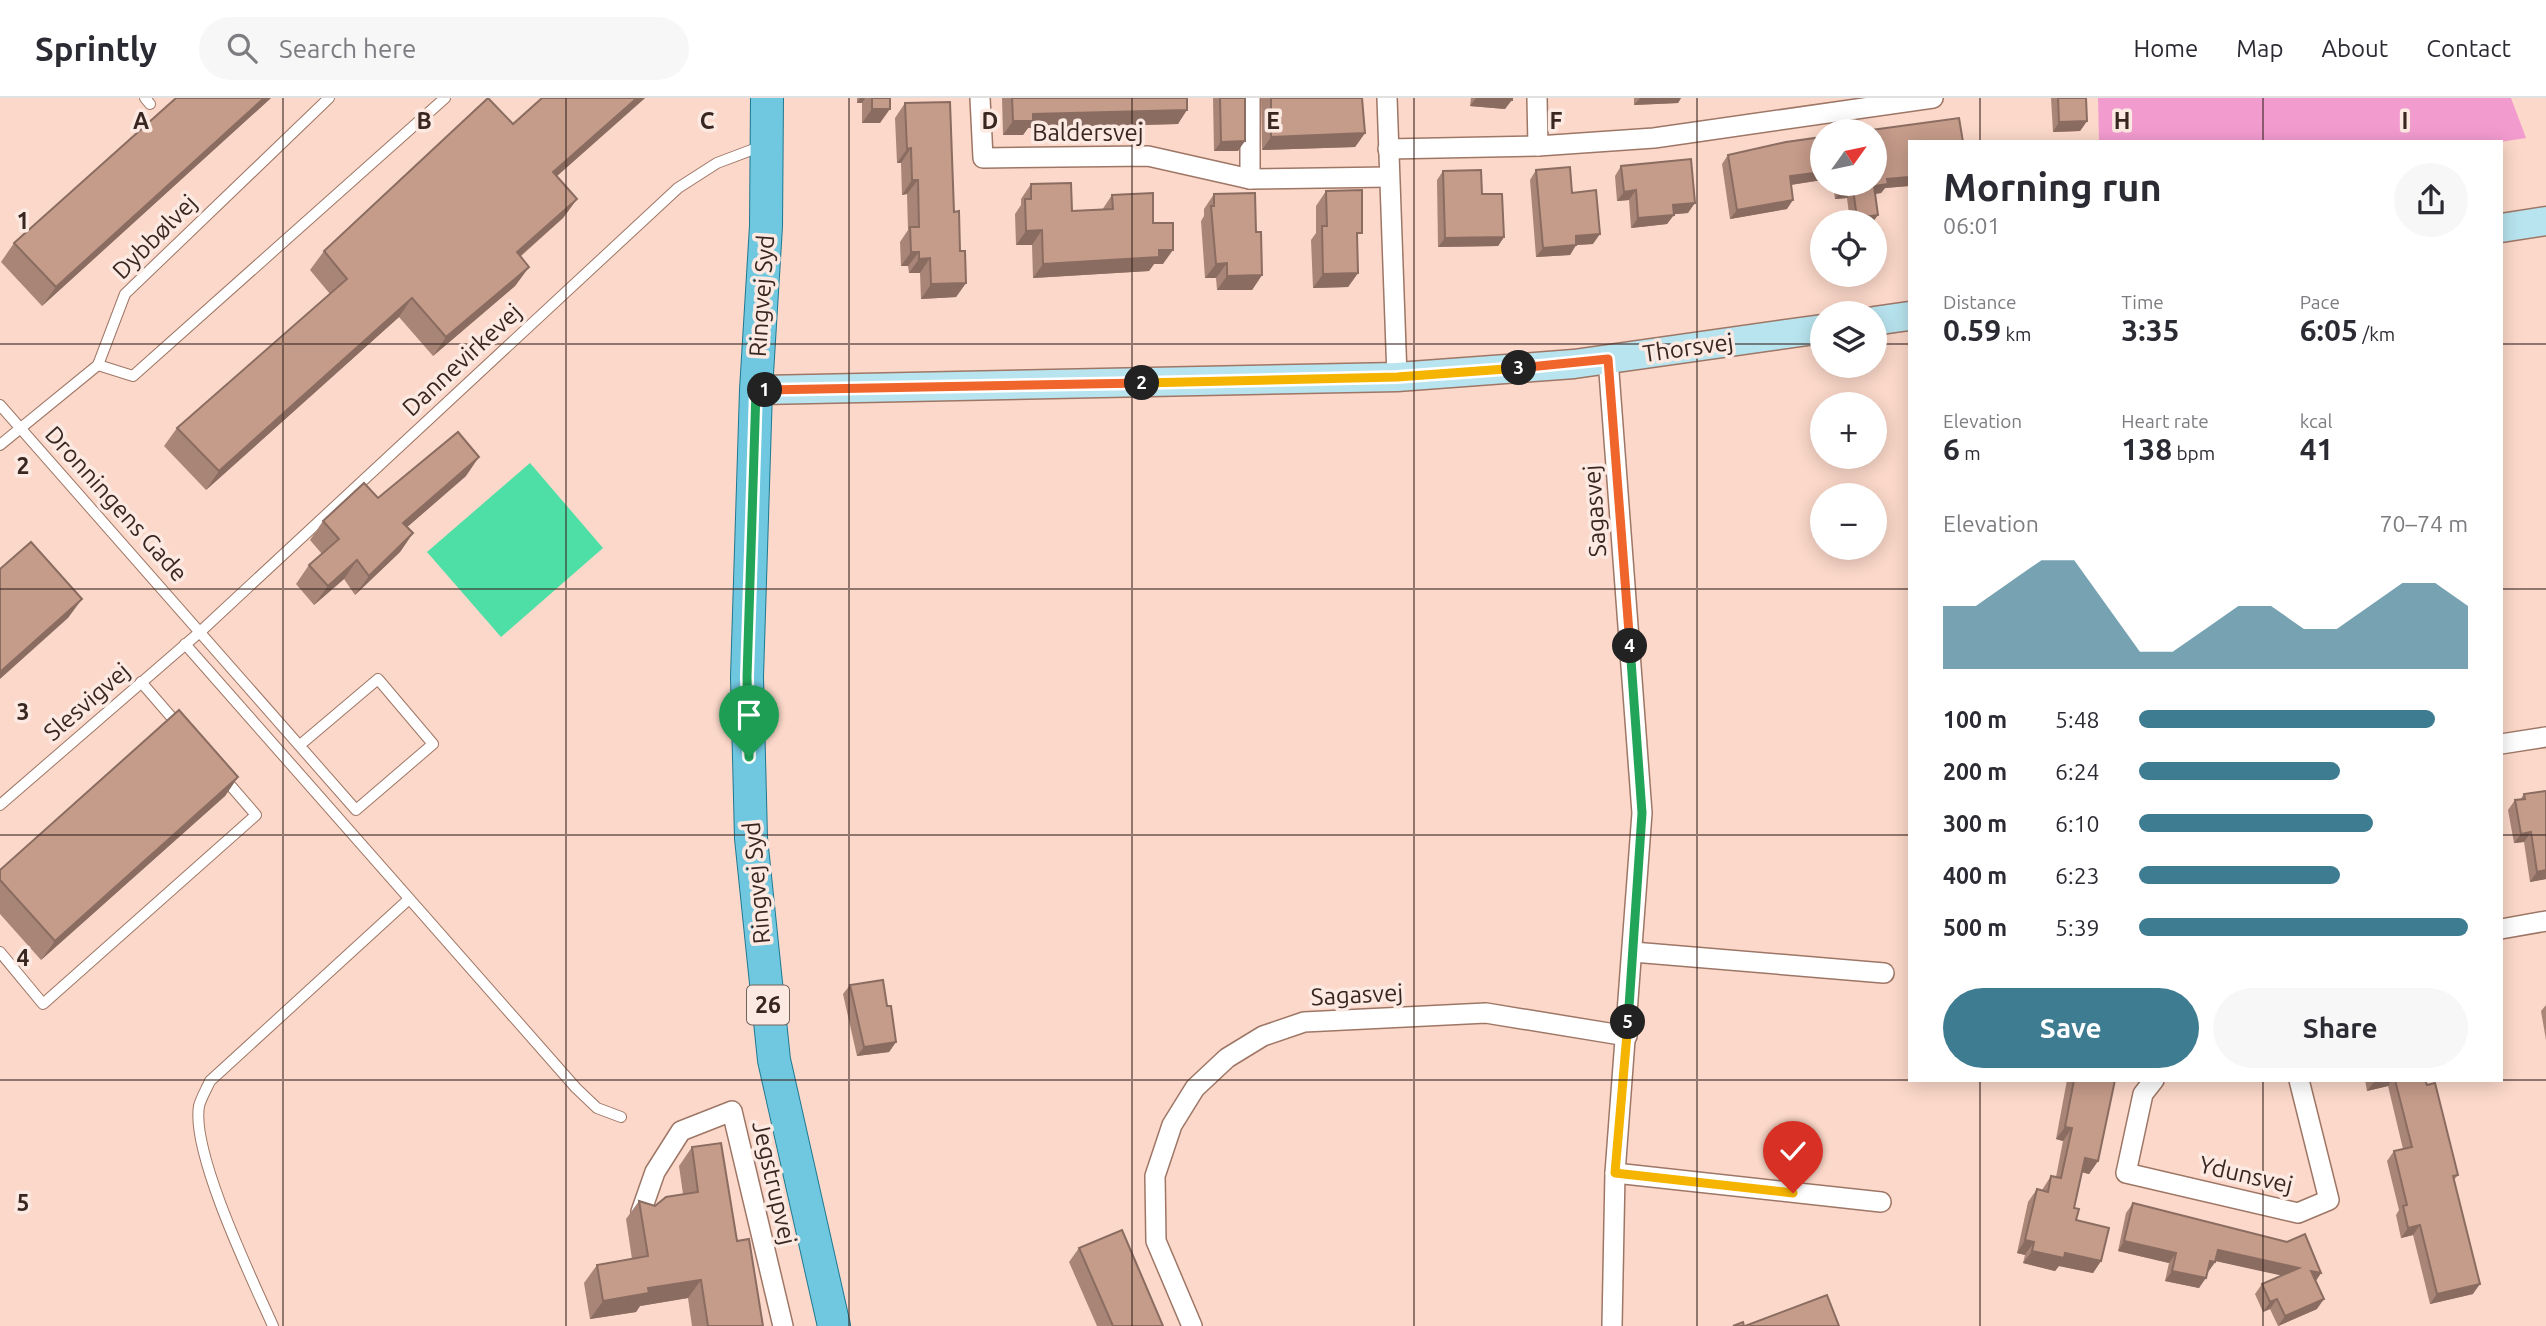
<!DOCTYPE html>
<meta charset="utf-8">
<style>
:root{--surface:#fff;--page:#f7f7f7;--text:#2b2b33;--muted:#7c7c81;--line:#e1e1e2;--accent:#3e7c92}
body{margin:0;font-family:Ubuntu,sans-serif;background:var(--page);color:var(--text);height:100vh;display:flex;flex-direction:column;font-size:26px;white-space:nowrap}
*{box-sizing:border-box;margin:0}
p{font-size:23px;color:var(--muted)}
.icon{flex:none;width:38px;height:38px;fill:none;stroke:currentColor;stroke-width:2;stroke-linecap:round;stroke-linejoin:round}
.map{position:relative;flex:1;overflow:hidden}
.details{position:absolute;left:1908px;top:42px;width:595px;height:942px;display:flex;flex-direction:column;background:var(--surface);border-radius:0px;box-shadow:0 4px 18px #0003}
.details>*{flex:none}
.needle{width:46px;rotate:57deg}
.buttons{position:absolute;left:1810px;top:21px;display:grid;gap:14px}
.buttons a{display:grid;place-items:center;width:77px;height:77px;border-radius:50%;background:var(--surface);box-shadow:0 4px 18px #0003;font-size:35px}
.pin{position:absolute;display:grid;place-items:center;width:60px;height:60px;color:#fff;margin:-72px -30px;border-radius:50% 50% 50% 0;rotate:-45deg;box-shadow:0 0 7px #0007}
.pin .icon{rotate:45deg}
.km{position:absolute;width:35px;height:35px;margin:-18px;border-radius:50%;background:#222;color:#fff;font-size:19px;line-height:35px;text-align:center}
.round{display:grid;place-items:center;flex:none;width:74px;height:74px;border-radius:37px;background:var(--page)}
.head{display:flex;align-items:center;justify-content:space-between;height:119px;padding:0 35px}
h1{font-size:38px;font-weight:600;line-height:52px}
.stats{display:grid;grid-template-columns:repeat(3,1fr);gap:10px;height:119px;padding:7px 35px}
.stats div{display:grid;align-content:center}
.stats b{font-size:30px;font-weight:600}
.stats small{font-size:19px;font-weight:400}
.stats p{font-size:19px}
.chart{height:196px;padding:14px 35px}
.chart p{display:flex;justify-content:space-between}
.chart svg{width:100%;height:126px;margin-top:7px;fill:var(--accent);opacity:.7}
.button{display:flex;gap:14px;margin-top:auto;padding:14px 35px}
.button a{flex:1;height:80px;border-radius:42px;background:var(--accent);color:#fff;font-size:28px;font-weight:600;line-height:80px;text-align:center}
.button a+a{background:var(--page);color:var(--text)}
ul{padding:0 35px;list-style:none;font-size:23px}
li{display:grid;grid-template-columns:112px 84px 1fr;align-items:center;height:52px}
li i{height:18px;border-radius:9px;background:var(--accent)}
header{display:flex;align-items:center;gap:42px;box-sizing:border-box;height:98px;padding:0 35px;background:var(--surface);border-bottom:2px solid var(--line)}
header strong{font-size:33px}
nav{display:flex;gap:38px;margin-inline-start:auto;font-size:24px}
.search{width:490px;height:63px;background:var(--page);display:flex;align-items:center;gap:18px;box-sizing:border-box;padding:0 24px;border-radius:38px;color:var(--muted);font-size:26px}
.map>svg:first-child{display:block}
</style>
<header>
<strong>Sprintly</strong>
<div class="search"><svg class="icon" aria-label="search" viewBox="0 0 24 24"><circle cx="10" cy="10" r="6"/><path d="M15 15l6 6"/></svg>Search here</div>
<nav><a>Home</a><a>Map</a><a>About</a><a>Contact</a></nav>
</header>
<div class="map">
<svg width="2546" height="1228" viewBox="0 0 2546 1228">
<rect width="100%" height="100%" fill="#fbd8c9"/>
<!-- green -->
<path fill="#f29bcf" d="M2098 0H2511L2526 40 2500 44H2099Z"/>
<!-- water -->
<path fill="#4edfa6" d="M530 365 603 450 501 539 427 454Z"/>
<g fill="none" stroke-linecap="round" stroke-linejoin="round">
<!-- lane casing -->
<g stroke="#9e7666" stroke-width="12">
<g id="lane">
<path d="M145 0 150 6"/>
<path d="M98 267 133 278 445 0"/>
<path d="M0 307 356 712 433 646 378 581 300 647"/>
<path d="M0 347 98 267 125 196 329 0"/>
<path d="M185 546 576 990 597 1010 621 1019"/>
<path d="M141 584 180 629"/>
<path d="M0 707 201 533 678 90 717 65 762 48"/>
<path d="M0 854 43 906 256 717 224 680"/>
<path d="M273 1228C252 1181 191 1055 199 1008 201 1000 207 990 210 983L409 801"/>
</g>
</g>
<!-- street casing -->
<g stroke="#9e7666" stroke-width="22">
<g id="street">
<path d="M980 0 983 60 1148 58 1250 81 1389 79"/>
<path d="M1250 0V81"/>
<path d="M1387 0 1397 279"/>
<path d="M1537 0 1538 48"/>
<path d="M1388 51 1538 48 1654 40 1933 0"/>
<path d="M1608 261 1642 715 1615 1075 1612 1228"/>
<path d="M2501 646 2546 639"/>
<path d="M2501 831 2546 823"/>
<path d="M1633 854 1884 875"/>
<path d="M2154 982 2143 996 2126 1075 2298 1115 2329 1102 2299 982"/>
<path d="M1615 1075 1881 1104"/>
<path d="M641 1114 655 1074 681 1033 732 1013 783 1228"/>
<path d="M1192 1228 1156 1143 1155 1078 1172 1027 1195 990 1227 960 1263 938 1304 924 1486 915 1627 938"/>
</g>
</g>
<!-- secondary casing -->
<g stroke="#9e7666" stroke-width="31">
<g id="secondary">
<path d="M2501 130 2546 123"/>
<path d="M1874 223 1909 218"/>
<path d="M756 292 1397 279 1574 266 1822 231"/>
</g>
</g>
<!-- primary casing -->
<g stroke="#1f7890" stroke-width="34">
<path id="primary" d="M767 0 766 128 756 292 747 579 751 740 774 962 834 1228"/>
</g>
<!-- lane -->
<use href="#lane" stroke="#fff" stroke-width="10"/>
<!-- street -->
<use href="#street" stroke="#fff" stroke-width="19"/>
<!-- secondary -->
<use href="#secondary" stroke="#b8e4ef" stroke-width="28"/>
<!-- primary -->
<use href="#primary" stroke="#70c8e0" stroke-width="32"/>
</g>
<!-- wall -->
<g fill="#a98577">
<path d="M271 0 42 208 1 164 14 145Z"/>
<path d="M542 0H645L557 78 577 101 563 120 520 159 529 169 515 188 433 258 399 219 206 392 164 348 177 330 330 196 310 172 324 153 513 26Z"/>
<path d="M857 0H890L880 25H862V5H857Z"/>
<path d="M1002 0H1187L1178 26 1028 30 1023 37H1003Z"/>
<path d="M1213 0H1245L1238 53H1214Z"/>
<path d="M1261 0H1362L1365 35 1355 49 1262 52Z"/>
<path d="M1471 0H1512L1505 11 1470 8Z"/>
<path d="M1634 0H1681L1678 5 1634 7Z"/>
<path d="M2051 0H2086L2087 23 2080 33 2053 34Z"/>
<path d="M905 5 954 114 966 185 956 199 921 201 920 175H909L908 168H901L900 144 908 132 907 96 902 97 901 65H897L895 20Z"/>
<path d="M1822 39V82L1791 87 1787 111 1730 121 1722 66 1728 57Z"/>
<path d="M1909 44V88L1885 90 1881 95 1875 96 1873 124H1850L1847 100 1835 101 1833 86H1874Z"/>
<path d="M1621 68 1688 115 1674 116 1667 126 1631 130 1629 102 1617 103 1615 78Z"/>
<path d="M1536 72 1572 95 1593 146 1576 147 1570 157 1536 159 1530 82Z"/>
<path d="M1443 73 1482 96 1504 139 1498 148 1438 149 1437 82Z"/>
<path d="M1031 86 1072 113 1102 112 1112 97 1153 125 1163 166H1154L1149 173 1033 180 1032 147H1016L1015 116 1021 107V101Z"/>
<path d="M1326 93 1357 142 1358 175 1348 189 1313 190 1311 142 1316 135V108Z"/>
<path d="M1214 96 1256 134 1262 177 1252 192H1217L1216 180H1205L1201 123 1204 118V111Z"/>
<path d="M466 378 407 429 413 435 400 454 355 497 344 481 314 507 296 486 309 467 322 456 310 442 323 423Z"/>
<path d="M238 679 225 698 41 862 0 816V772Z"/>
<path d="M2546 693V781L2530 784 2524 744 2514 745 2508 712 2515 702H2520L2524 696Z"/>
<path d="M850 887 887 908 896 944 889 954 857 958 843 896Z"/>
<path d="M2546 907V942L2541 913Z"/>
<path d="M2067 982H2115L2098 1063 2089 1076 2082 1074 2074 1110 2076 1122 2101 1163 2093 1175 2059 1168 2055 1173 2023 1165 2025 1157 2017 1155 2028 1104 2037 1091 2042 1092 2051 1078 2056 1079 2063 1043 2056 1041Z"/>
<path d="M2365 982H2425L2458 1077 2454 1082 2473 1196 2430 1206 2413 1137 2401 1140 2396 1117 2399 1112 2387 1063 2394 1053 2403 1051 2388 988 2367 993Z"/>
<path d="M692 1049 737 1143 763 1228H692L688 1200 640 1208 636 1214 590 1221 584 1185 597 1167 632 1161 626 1121 639 1103 655 1108 683 1096 679 1068Z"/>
<path d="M2133 1105 2321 1175 2316 1183 2317 1211 2278 1228 2270 1211 2263 1214 2255 1196 2262 1186 2282 1177 2216 1163 2208 1174H2207L2199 1190 2165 1183 2169 1165 2118 1153 2126 1115Z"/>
<path d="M1079 1150 1163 1228H1097L1069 1164Z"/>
</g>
<!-- shaded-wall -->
<g fill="#8a6c61">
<path d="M264 0H271L42 208 56 189Z"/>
<path d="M637 0H645L540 93 553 74Z"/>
<path d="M860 0H865L862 5H857Z"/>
<path d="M1476 0H1485L1512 2 1505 11 1470 8Z"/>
<path d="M1640 0H1681L1678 5 1634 7Z"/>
<path d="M872 11H890L880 25H862Z"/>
<path d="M1187 12 1178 26 1028 30 1023 37H1003L1013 23 1033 16Z"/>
<path d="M2087 23 2080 33 2053 34 2059 24Z"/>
<path d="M1365 35 1355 49 1262 52 1271 39Z"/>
<path d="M1245 43 1238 53H1214L1221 44Z"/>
<path d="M911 50 901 65H897L907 51Z"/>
<path d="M1822 74V82L1783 88 1790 78Z"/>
<path d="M1909 79V88L1885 90 1881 95 1867 97 1874 88 1887 81Z"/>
<path d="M912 82H918L907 96 902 97Z"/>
<path d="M1853 91 1847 100 1835 101 1842 92Z"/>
<path d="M1636 92 1629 102 1617 103 1624 94Z"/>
<path d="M577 101 563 120 503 173 517 154Z"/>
<path d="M1793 102 1787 111 1730 121 1737 112Z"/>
<path d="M1695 105 1688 115 1666 117 1673 107Z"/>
<path d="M1674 117 1667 126 1631 130 1638 120Z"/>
<path d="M1878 117 1873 124H1854L1857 120Z"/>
<path d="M1042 132 1032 147H1016L1026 133Z"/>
<path d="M1600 136 1593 146 1576 147 1570 157 1536 159 1543 150 1576 138Z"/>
<path d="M1504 139 1498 148 1438 149 1445 140Z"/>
<path d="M1159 152H1173L1163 166H1154L1149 173 1033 180 1043 166Z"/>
<path d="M911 154H919L908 168H901Z"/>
<path d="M930 160 920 175H909L919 161Z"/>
<path d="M1227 165 1216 180H1205L1216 166Z"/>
<path d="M529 169 515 188 433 258 446 239Z"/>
<path d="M1358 175 1348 189 1313 190 1323 176Z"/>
<path d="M1262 177 1252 192H1217L1227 178Z"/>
<path d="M966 185 956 199 921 201 931 186Z"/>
<path d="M412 200 399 219 206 392 219 373Z"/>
<path d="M479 359 466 378 390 444 403 425Z"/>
<path d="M413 435 400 454 355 497 369 478Z"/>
<path d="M357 462 344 481 314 507 328 488Z"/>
<path d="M82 501 68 520 0 581V574Z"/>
<path d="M238 679 225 698 41 862 55 843Z"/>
<path d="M2531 734 2524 744 2514 745 2521 736Z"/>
<path d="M2546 772V781L2530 784 2537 774Z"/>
<path d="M896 944 889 954 857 958 864 949Z"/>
<path d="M2382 982H2392L2388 988 2367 993 2374 984Z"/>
<path d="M2065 1029 2072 1030 2063 1043 2056 1041Z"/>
<path d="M2085 1060 2098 1063 2089 1076 2077 1073Z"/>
<path d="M2420 1127 2413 1137 2401 1140 2408 1130Z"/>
<path d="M2025 1142 2034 1144 2025 1157 2017 1155Z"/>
<path d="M2124 1143 2176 1155 2169 1165 2118 1153Z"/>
<path d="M2218 1152 2299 1170 2292 1180 2211 1162Z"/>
<path d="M2032 1153 2065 1155 2101 1163 2093 1175 2059 1168 2055 1173 2023 1165Z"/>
<path d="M2210 1163 2215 1164 2208 1174 2203 1173Z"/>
<path d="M2172 1173 2206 1180 2199 1190 2165 1183Z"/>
<path d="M2311 1173 2321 1175 2314 1185Z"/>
<path d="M701 1182 688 1200 640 1208 636 1214 590 1221 603 1203 648 1190Z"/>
<path d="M2480 1186 2473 1196 2430 1206 2437 1196Z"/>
<path d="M2277 1201 2270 1211 2263 1214 2270 1204Z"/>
<path d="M2324 1201 2317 1211 2278 1228 2285 1218Z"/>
</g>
<!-- building -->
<g fill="#c59b8a" stroke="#8a6c61" stroke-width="2">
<path d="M176 0H264L56 189 14 145Z"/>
<path d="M488 0 513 26 542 0H637L553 74 577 101 517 154 529 169 446 239 412 200 219 373 177 330 347 181 324 153Z"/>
<rect x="872" y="0" width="18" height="11"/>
<path d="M1012 0H1187V12L1033 16V23H1013Z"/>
<path d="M1220 0H1245V43L1221 44Z"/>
<path d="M1271 0H1362L1365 35 1271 39Z"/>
<path d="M1485 0H1512V2Z"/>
<path d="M2058 0H2086L2087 23 2059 24Z"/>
<path d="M950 4 954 114 959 113 960 153H965L966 185 931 186 930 160 919 161V154H911L910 129H919L918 82H912L911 50 907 51 905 5Z"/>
<path d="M1959 20 1963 44H1909V79L1887 81 1888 86 1874 88 1878 117 1857 120 1853 91 1842 92 1841 86H1874V33H1864Z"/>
<path d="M1822 39V74L1790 78 1793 102 1737 112 1728 57 1786 44Z"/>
<path d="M1691 61 1695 105 1673 107 1674 117 1638 120 1636 92 1624 94 1621 68Z"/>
<path d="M1570 69 1572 95 1596 92 1600 136 1576 138V147L1543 150 1536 72Z"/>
<path d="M1481 72 1482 96H1502L1504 139 1445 140 1443 73Z"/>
<path d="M1071 85 1072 113 1113 111 1112 97 1153 95V125H1173V152H1159V159L1043 166 1042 132 1026 133 1025 101H1031V86Z"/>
<path d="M1362 92V135H1357L1358 175 1323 176 1322 128H1327L1326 93Z"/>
<path d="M1255 95 1256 134H1261L1262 177 1227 178V165L1216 166 1211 108H1214V96Z"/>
<path d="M458 334 479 359 403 425 413 435 369 478 357 462 328 488 309 467 339 441 323 423 364 385 378 400Z"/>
<path d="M31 444 82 501 0 574V471Z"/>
<path d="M179 612 238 679 55 843 0 782V772Z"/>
<path d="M2546 693V772L2537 774 2531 734 2521 736 2515 702 2525 701 2524 696Z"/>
<path d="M883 882 887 908H891L896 944 864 949 850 887Z"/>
<path d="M2074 982H2115L2098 1063 2085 1060 2074 1110 2079 1111 2076 1122 2109 1130 2101 1163 2065 1155 2064 1160 2032 1153 2034 1144 2025 1142 2037 1091 2048 1094 2051 1078 2061 1080 2072 1030 2065 1029Z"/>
<path d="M2395 982H2425L2427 987 2435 985 2458 1077 2453 1078 2480 1186 2437 1196 2420 1127 2408 1130 2403 1108 2407 1107 2394 1053 2412 1049Z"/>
<path d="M721 1045 737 1143 749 1141 763 1228H708L701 1182 648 1190 649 1195 603 1203 597 1167 648 1158 639 1103 655 1108 666 1099 698 1094 692 1049Z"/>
<path d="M2133 1105 2287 1144 2305 1136 2321 1175 2311 1173 2324 1201 2285 1218 2277 1201 2270 1204 2262 1186 2299 1170 2218 1152 2215 1164 2210 1163 2206 1180 2172 1173 2176 1155 2124 1143Z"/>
<path d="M1122 1132 1163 1228H1113L1079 1150Z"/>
<path d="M1827 1197 1839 1228H1745Z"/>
<path d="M1743 1224 1744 1228H1733Z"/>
</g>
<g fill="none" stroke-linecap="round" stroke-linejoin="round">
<!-- split-1 casing -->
<g stroke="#fff" stroke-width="14">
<path id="split-1" d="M749 659 747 579 756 292H765"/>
</g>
<!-- split-2 casing -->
<g stroke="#fff" stroke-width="14">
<path id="split-2" d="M765 292 1142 285"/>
</g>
<!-- split-3 casing -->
<g stroke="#fff" stroke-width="14">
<path id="split-3" d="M1142 285 1397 279 1519 270"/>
</g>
<!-- split-4 casing -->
<g stroke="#fff" stroke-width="14">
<path id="split-4" d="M1519 270 1608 261 1630 548"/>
</g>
<!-- split-5 casing -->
<g stroke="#fff" stroke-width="14">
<path id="split-5" d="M1628 924 1642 715 1630 548"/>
</g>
<!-- split-6 casing -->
<g stroke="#fff" stroke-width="14">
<path id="split-6" d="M1628 924 1615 1075 1793 1095"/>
</g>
<!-- split-1 -->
<use href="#split-1" stroke="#22a559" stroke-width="9"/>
<!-- split-2 -->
<use href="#split-2" stroke="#f0652b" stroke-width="9"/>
<!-- split-3 -->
<use href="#split-3" stroke="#f5b400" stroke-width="9"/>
<!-- split-4 -->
<use href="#split-4" stroke="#f0652b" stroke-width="9"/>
<!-- split-5 -->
<use href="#split-5" stroke="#22a559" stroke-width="9"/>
<!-- split-6 -->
<use href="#split-6" stroke="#f5b400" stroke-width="9"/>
</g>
<!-- grid -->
<path fill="none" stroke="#382721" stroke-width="2" stroke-opacity="0.55" d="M283 0V1228M566 0V1228M849 0V1228M1132 0V1228M1414 0V1228M1697 0V1228M1980 0V44M2263 0V44M0 246H1822M1874 246H1909M2501 246H2546M0 491H1909M2501 491H2546M0 737H1909M2501 737H2546M0 982H2546M1980 982V1228M2263 982V1228"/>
<g text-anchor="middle" stroke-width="7" stroke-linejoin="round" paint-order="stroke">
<!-- shield labels -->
<rect fill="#fce9e2" stroke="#73615b" stroke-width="2" x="747" y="887.5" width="42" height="39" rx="5"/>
<g font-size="23" font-weight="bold" fill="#382721">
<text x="768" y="915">26</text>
</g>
<!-- street labels -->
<g font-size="24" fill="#382721" stroke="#fce9e2">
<text x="1088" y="43">Baldersvej</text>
<text transform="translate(155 139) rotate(-45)" y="8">Dybbølvej</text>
<text transform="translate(762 198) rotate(-86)" y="8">Ringvej Syd</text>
<text transform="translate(1688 250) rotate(-8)" y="8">Thorsvej</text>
<text transform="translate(462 262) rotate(-43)" y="8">Dannevirkevej</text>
<text transform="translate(116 406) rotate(48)" y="8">Dronningens Gade</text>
<text transform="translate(1595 413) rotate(-94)" y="8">Sagasvej</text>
<text transform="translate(87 604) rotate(-41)" y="8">Slesvigvej</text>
<text transform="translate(757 785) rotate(-95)" y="8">Ringvej Syd</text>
<text transform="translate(1357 897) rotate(-3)" y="8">Sagasvej</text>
<text transform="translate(2246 1077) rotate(13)" y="8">Ydunsvej</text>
<text transform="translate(774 1085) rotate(77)" y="8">Jegstrupvej</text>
</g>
</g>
<g font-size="23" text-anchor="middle" font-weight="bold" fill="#382721" stroke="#fce9e2" stroke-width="7" stroke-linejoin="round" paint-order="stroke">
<text x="141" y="31">A</text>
<text x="424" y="31">B</text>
<text x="707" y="31">C</text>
<text x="990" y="31">D</text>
<text x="1273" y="31">E</text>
<text x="1556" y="31">F</text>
<text x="2122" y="31">H</text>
<text x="2405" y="31">I</text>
<text x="23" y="131">1</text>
<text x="23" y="376">2</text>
<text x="23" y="622">3</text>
<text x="23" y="868">4</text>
<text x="23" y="1113">5</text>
</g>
</svg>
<div class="buttons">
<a><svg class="needle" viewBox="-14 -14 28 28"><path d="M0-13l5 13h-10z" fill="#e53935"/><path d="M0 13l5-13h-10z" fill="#7c7c81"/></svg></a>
<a><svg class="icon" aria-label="locate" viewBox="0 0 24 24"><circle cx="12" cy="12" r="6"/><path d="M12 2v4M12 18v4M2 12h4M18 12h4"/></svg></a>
<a><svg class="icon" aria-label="layers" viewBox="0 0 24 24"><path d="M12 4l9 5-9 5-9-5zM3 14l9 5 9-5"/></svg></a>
<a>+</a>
<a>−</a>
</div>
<div class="pin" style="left:749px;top:659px;background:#1e9e55"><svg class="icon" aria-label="arrive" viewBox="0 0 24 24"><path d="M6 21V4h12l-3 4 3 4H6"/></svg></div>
<div class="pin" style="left:1793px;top:1095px;background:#d93025"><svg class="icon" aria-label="check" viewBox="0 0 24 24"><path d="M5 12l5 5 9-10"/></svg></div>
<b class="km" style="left:765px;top:292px">1</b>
<b class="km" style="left:1142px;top:285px">2</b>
<b class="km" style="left:1519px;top:270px">3</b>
<b class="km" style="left:1630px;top:548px">4</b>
<b class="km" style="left:1628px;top:924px">5</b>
<section class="details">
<div class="head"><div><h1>Morning run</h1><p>06:01</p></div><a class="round"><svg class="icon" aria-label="share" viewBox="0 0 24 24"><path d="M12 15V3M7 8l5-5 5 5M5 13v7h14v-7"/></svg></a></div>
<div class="stats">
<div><p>Distance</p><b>0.59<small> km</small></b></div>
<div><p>Time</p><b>3:35</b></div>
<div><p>Pace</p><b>6:05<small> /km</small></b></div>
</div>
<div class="stats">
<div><p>Elevation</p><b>6<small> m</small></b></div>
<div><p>Heart rate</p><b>138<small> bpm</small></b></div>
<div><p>kcal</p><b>41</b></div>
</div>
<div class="chart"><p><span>Elevation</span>70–74 m</p>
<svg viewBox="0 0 160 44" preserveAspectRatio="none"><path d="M0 44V22L10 22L20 14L30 6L40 6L50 22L60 38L70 38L80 30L90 22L100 22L110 30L120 30L130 22L140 14L150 14L160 22V44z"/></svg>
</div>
<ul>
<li><b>100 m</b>5:48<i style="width:90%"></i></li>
<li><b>200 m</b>6:24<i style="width:61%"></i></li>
<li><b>300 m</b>6:10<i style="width:71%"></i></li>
<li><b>400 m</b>6:23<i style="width:61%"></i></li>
<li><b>500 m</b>5:39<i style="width:100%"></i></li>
</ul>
<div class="button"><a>Save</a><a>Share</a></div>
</section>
</div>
